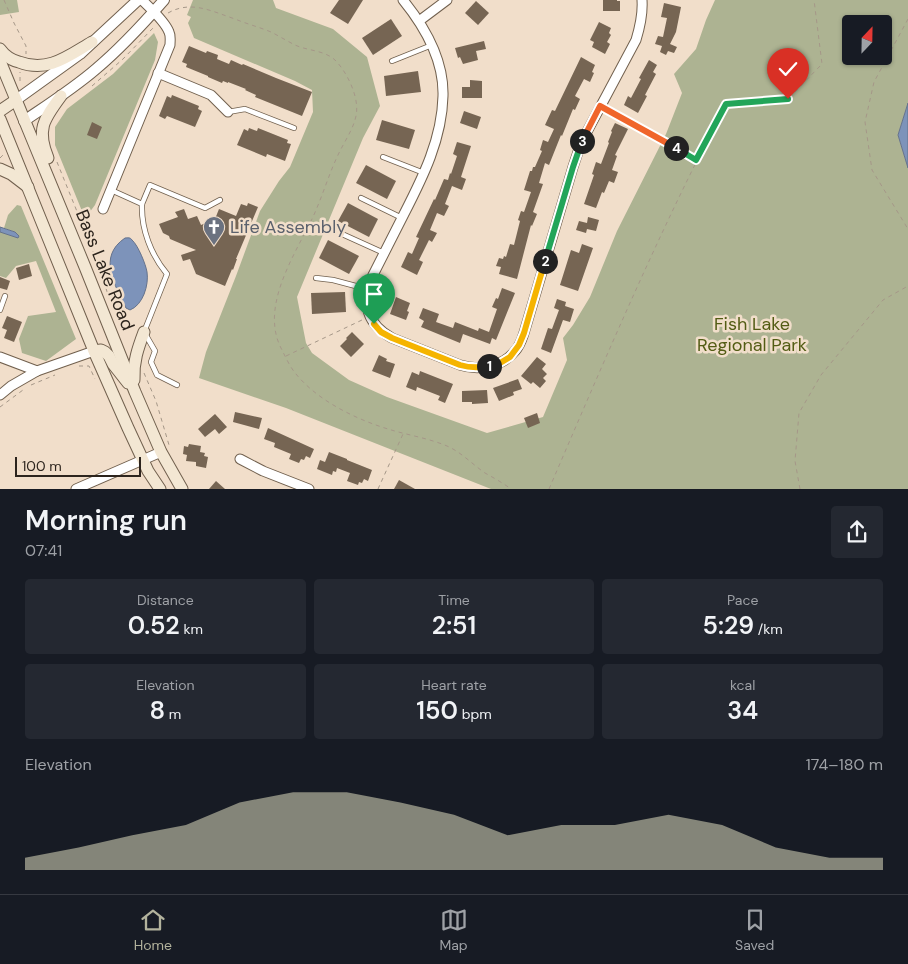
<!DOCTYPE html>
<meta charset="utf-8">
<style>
:root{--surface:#171b24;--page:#242831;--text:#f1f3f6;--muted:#9ea1a6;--line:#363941;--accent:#b3b39d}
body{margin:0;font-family:"DM Sans",sans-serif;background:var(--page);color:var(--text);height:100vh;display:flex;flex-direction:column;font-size:19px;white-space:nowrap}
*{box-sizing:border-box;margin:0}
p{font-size:16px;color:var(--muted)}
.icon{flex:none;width:28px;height:28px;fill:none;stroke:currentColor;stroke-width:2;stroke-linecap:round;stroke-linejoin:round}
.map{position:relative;height:489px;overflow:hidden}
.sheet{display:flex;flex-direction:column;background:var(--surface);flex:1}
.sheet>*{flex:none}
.needle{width:32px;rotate:22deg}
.fabs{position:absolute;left:842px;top:15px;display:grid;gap:10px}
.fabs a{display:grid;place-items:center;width:50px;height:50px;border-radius:5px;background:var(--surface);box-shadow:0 1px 4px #0004;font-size:25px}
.scale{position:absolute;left:15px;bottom:12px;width:126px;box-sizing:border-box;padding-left:5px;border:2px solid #2c241d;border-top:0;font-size:14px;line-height:18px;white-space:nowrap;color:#2c241d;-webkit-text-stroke:4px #f1deca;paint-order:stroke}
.pin{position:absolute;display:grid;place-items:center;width:42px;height:42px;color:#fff;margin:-51px -21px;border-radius:50% 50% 50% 0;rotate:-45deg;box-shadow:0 0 5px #0007}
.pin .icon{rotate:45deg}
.km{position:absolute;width:25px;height:25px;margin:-12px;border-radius:50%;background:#222;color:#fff;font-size:14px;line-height:25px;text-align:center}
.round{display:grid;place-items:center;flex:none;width:52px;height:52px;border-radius:5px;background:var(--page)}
.head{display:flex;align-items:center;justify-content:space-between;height:85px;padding:0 25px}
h1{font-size:28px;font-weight:600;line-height:38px}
.metrics{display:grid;grid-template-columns:repeat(3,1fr);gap:8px;height:85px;padding:5px 25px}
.metrics div{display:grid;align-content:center;border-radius:5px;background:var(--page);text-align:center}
.metrics b{font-size:25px;font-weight:600}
.metrics small{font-size:14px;font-weight:400}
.metrics p{font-size:14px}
.chart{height:140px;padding:10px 25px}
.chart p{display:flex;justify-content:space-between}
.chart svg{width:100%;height:90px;margin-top:5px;fill:var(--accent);opacity:.7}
.tabs{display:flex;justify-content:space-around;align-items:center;height:70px;border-top:1px solid var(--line);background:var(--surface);font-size:14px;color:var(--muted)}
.tabs a{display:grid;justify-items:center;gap:2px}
.tabs .current{color:var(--accent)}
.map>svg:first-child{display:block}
</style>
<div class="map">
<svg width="908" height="489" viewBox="0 0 908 489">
<rect width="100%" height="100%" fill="#f1deca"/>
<!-- green -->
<g fill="#adb392" fill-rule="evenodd">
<path d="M0 0H17L19 12 0 15Z"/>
<path d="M193 0H273L276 8 333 29 367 57 380 106 363 138 297 297 306 343 312 353 349 380 387 397 487 433 543 417 567 360 563 338 573 325 590 297 617 231 666 134 682 93 674 74 696 49 706 20 715 0H908V103L898 135 908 168V489H491L286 408 199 378 206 352 236 276 260 211 279 181 290 167 313 112 312 90 295 81 194 38 188 23 191 17 187 15ZM851 24H884V56H851Z"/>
<path d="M154 33 158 42 155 60 95 205 89 213 84 216 55 145V127L67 109 113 74Z"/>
<path d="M17 205 21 206 76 339 46 361 22 353 19 339 28 316 56 312 36 261 16 266 6 278 0 276V232H15L4 228 8 215Z"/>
</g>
<!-- water -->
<g fill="#7d93ba" stroke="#65728b">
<path d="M908 103V168L898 135Z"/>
<path d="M0 227 15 232 19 236 18 238 0 232Z"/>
<path d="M125 238C128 238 130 237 132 240 138 245 146 265 147 272 149 285 143 305 130 310L126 308C115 285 97 257 125 238Z"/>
</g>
<!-- building -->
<g fill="#766553">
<path d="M339 0H363L348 24 330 13Z"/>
<path d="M603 0H617V1H620V11H603Z"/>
<path d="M476 1 489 13 478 25 465 13Z"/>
<path d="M664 3 681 7 676 32 670 44 677 47 674 53 668 51 666 55 660 52 662 46 655 44 658 36 663 37 667 18 661 17Z"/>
<path d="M391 19 402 36 373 55 362 38Z"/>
<path d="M599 22 611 28 609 33 611 35 607 42 610 44 605 54 592 47 594 42 590 40Z"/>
<path d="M484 41 486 49 476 51 478 60 463 64 460 57 458 58 455 48Z"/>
<path d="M189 46 206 53 207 51 218 55 217 59 229 64 231 60 242 65 243 64 276 78 312 92 302 116 255 97 256 95 245 90 246 89 228 82V83L223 81 222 83 208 77V76L186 67 187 64 182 62Z"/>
<path d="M581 57 595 65 592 72 594 73 590 82 584 79 575 96 580 99 575 110 573 109 562 136 561 135 549 165 545 163 539 183 543 184 533 212 537 214 532 226 531 225 517 279 499 274 501 267 496 266 499 258 503 259 504 256 506 257 510 244 514 245 520 221 518 220 521 211 524 212 531 192 524 190 530 171H532L533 167H535L542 151 540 150 543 140 548 142 554 129 545 125 552 110 555 111Z"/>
<path d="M649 60 657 65 653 72 656 74 645 95 647 96 638 113 624 105 628 96 631 98 641 79 639 78Z"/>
<path d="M418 71 421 92 386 96 384 76Z"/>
<path d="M470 80 482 81V98H462V87H470Z"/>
<path d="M172 95 199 106 198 109 202 111 195 127 167 116 165 119 159 116 167 96 171 98Z"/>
<path d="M464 111 481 117 477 129 460 123Z"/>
<path d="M382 120 415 130 409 149 376 140Z"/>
<path d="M92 122 102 127 97 139 87 135Z"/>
<path d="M615 123 628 129 615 155 617 156 612 170 618 172 614 183 609 181 604 193 602 192 596 208 584 204 594 175 592 174 596 162 601 164 609 143 608 142 612 132 611 131Z"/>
<path d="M249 128 257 131 258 128 288 140 287 143 291 144 285 161 267 154 266 157 237 145 244 129 248 131Z"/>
<path d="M457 142 471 146 461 177 466 179 462 190 452 186 445 204 449 206 444 216 437 213 430 230 437 233 432 242 429 240 419 260 423 262 417 275 401 267 408 252 412 254 419 238 416 237 434 199 435 200 444 179 448 180 450 173 451 174 457 156 453 154Z"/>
<path d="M366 165 396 181 387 199 356 183Z"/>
<path d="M248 203 258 207 236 259H237L233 270 232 269 225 286 196 274 190 259 183 261 181 255 196 250 170 239 169 236 163 233 159 224 178 217 175 212 184 209 188 219 197 216 201 225 215 219 219 209 236 216 241 204 247 206Z"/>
<path d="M348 203 378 219 369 237 338 221Z"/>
<path d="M588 217 599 220 596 231 587 229 586 233 576 230 579 221 587 223Z"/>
<path d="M328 240 359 256 349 274 319 258Z"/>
<path d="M582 244 593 248 578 291 560 285 571 250 579 253Z"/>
<path d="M29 264 32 276 19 280 16 268Z"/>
<path d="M0 277 10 281 7 290 0 288Z"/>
<path d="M502 288 515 293 496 340 492 338 490 344 463 334 460 343 421 327 424 321 419 318 423 308 439 314 436 322 453 328 455 322 478 331 479 328 489 332 497 309 492 307 496 298 498 299Z"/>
<path d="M345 292 346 312 312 314 311 293Z"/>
<path d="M396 297 410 303 407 311 409 312 406 320 390 314Z"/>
<path d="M557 299 566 302 565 306 574 309 570 322 563 320 551 353 541 349 548 328 552 329 559 310 554 308Z"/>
<path d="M7 316 22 322 14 342 4 338 7 330 2 328Z"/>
<path d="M352 332 364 344 351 357 340 346 347 339 346 338Z"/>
<path d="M379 355 387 359 386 361 395 364 390 378 372 371Z"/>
<path d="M537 357 546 364 542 369 547 374 543 378 546 381 540 388 533 382 531 384 521 376Z"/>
<path d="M420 371 453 384 445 403 438 400 440 396 417 387 416 391 406 387 412 372 419 375Z"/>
<path d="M518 379 522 389 513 392 514 395 499 401 493 388Z"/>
<path d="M487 390 488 403 472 404V402H462V391Z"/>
<path d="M235 412 262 418 259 429 233 422Z"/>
<path d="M537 413 540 423 528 428 524 418Z"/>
<path d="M215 414 227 427 219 434 215 429 205 437 198 429Z"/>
<path d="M268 428 314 449 310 458 306 456 304 460 301 459 299 463 289 459 291 454 274 447 275 443 264 439Z"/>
<path d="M189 444 201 446 200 452 205 453 204 456 208 457 206 468 196 466V462L186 461 187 455 183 454 184 446 188 447Z"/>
<path d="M329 452 347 459V460L372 470 368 481 364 479 362 483 359 482 358 485 347 481 350 473 337 468 336 472 333 471 332 475 317 469 320 460 325 462Z"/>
<path d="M399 480 415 489H394Z"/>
<path d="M216 481 225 489H209Z"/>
</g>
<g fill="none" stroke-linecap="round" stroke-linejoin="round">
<!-- service casing -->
<g stroke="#71604e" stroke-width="6">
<g id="service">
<path d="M392 61 432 45"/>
<path d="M228 112 245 109 294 128"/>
<path d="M383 157 424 173"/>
<path d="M111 190 142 204C141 229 151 255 167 274L144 332 155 351 151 362 157 375 177 385"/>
<path d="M361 198 402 218"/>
<path d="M142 204 150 185 205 208 220 200"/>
<path d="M342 234 384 253"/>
<path d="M316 278 333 280 367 289"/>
<path d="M0 310 5 296"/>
</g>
</g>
<!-- minor casing -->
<g stroke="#71604e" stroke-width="11">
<g id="minor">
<path d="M403 0C425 27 444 60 443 96 442 139 423 177 404 214 393 236 382 257 371 279 362 305 367 324 392 338L460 365C479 371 502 367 515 351 520 346 522 339 524 333L573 167 581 143 636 40C640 27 643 14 642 0"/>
<path d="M419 21 447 0"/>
<path d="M158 73 211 95 228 112"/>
<path d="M103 209 170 45C170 41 171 36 169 32 165 21 150 8 142 0"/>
<path d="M0 357 37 371 94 351"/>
<path d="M0 395 11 386 37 371"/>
<path d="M240 459 263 471 309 489"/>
<path d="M76 489 161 452"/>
</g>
</g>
<!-- tertiary casing -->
<g stroke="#71604e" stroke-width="12">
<g id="tertiary">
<path d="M16 100 80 54 138 0"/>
<path d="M24 121C49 104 74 88 96 69 121 48 143 24 164 0"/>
</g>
</g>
<!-- secondary casing -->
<g stroke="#71604e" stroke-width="13">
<g id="secondary">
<path d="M0 49C5 56 11 60 19 62 48 73 68 56 92 42"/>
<path d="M0 61 85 267 135 392 161 452 182 489"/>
<path d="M0 111 16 100"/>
<path d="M0 119 94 351 128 428 148 471 160 489"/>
<path d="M48 158C36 129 44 119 61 96"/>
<path d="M0 169 11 174 28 187"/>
<path d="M94 351 101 350 105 352 109 356 113 364 128 383"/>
<path d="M134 380C133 362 138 348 144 332"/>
</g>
</g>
<!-- path -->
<g stroke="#a59788" stroke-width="1" stroke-dasharray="4 4" stroke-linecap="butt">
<path d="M4 0 14 23 26 46V54"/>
<path d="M168 13C191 0 211 11 235 19 247 24 259 27 271 32 279 36 287 41 295 45 308 51 324 50 335 60 347 72 360 98 356 116 353 130 344 142 338 155 328 176 322 198 312 219 294 256 259 308 282 350 286 358 290 367 296 374 317 400 355 419 388 429 407 435 428 438 447 446 461 452 472 464 485 473 494 478 503 483 511 489"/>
<path d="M908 19 874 82 865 122 872 170 908 229"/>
<path d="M20 81V72"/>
<path d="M92 86 123 59 154 27"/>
<path d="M608 110 696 160"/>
<path d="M0 158 4 154"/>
<path d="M57 162 93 251 111 303"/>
<path d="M286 356 362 320"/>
<path d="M79 366H89L95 379"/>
<path d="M144 373 156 401 169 445"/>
<path d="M31 385 55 375"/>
<path d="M0 407 23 390"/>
<path d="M378 489 403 434"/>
<path d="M549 489C605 359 660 229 726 104L788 99 822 64 814 0"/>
<path d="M800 489 795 461 799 413 821 375 883 300 908 286"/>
</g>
<!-- service -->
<use href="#service" stroke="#fff" stroke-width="4.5"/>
<!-- minor -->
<use href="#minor" stroke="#fff" stroke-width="9"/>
<!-- tertiary -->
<use href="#tertiary" stroke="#fff" stroke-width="10"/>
<!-- secondary -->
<use href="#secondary" stroke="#f3e7d3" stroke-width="11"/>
</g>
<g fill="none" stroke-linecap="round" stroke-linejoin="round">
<!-- split-1 casing -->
<g stroke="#fff" stroke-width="10">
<path id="split-1" d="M374 324 381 332 392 338 460 365C470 368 479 368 489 366"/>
</g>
<!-- split-2 casing -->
<g stroke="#fff" stroke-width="10">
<path id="split-2" d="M489 366 500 363 510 357 519 345 524 333 545 261"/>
</g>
<!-- split-3 casing -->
<g stroke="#fff" stroke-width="10">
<path id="split-3" d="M545 261 573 167 582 141"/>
</g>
<!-- split-4 casing -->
<g stroke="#fff" stroke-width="10">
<path id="split-4" d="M582 141 600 106 676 148"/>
</g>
<!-- split-5 casing -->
<g stroke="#fff" stroke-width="10">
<path id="split-5" d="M676 148 696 160 726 104 788 99"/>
</g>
<!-- split-1 -->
<use href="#split-1" stroke="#f5b400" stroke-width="6"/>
<!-- split-2 -->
<use href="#split-2" stroke="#f5b400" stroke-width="6"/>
<!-- split-3 -->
<use href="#split-3" stroke="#22a559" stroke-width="6"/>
<!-- split-4 -->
<use href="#split-4" stroke="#f0652b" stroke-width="6"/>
<!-- split-5 -->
<use href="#split-5" stroke="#22a559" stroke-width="6"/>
</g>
<!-- icons -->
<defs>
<g id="church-pin" transform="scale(1.125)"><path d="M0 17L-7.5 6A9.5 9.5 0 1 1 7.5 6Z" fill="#6b7280" stroke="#f1deca"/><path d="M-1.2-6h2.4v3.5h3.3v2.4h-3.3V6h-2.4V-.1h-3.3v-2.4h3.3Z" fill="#fff"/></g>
</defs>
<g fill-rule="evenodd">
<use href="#church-pin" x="214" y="227"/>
</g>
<g text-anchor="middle" stroke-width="5" stroke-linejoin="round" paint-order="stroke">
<!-- worship labels -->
<g font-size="18" fill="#5b616d" stroke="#f1deca" text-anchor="start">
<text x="230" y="233">Life Assembly</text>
</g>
<!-- street labels -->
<g font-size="18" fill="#2c241d" stroke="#f1deca">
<text transform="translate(105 270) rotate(68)" y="6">Bass Lake Road</text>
</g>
<!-- park labels -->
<g font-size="18" fill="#535c14" stroke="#f1deca">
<text x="752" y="330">Fish Lake<tspan x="752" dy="21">Regional Park</tspan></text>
</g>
</g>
</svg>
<div class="fabs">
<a><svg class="needle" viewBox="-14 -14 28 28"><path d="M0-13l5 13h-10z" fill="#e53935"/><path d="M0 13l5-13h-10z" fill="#9ea1a6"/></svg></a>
</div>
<div class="scale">100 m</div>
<div class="pin" style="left:374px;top:324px;background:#1e9e55"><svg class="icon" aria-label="arrive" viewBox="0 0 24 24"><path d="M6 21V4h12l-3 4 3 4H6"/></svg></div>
<div class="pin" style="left:788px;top:99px;background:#d93025"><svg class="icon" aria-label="check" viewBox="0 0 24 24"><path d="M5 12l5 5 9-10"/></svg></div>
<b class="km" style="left:489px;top:366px">1</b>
<b class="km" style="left:545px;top:261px">2</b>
<b class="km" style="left:582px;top:141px">3</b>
<b class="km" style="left:676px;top:148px">4</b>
</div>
<section class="sheet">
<div class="head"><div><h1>Morning run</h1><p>07:41</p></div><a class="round"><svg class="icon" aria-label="share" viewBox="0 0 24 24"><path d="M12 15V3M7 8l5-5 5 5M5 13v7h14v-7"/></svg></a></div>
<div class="metrics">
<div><p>Distance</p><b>0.52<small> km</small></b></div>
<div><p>Time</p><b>2:51</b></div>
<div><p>Pace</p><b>5:29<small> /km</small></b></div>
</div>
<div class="metrics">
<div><p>Elevation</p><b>8<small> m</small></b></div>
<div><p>Heart rate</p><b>150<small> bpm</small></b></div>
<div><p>kcal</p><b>34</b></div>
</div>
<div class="chart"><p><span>Elevation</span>174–180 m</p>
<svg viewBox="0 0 160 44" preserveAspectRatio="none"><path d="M0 44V38L10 33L20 27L30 22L40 11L50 6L60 6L70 11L80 17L90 27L100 22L110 22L120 17L130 22L140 33L150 38L160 38V44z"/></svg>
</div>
</section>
<nav class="tabs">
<a class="current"><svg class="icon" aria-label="home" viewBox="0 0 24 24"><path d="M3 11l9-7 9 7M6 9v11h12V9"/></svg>Home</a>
<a><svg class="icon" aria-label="map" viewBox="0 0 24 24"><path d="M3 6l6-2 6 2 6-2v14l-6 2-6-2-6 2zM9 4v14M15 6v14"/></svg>Map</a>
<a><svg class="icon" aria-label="saved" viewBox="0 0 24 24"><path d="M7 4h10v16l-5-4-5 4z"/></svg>Saved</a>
</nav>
